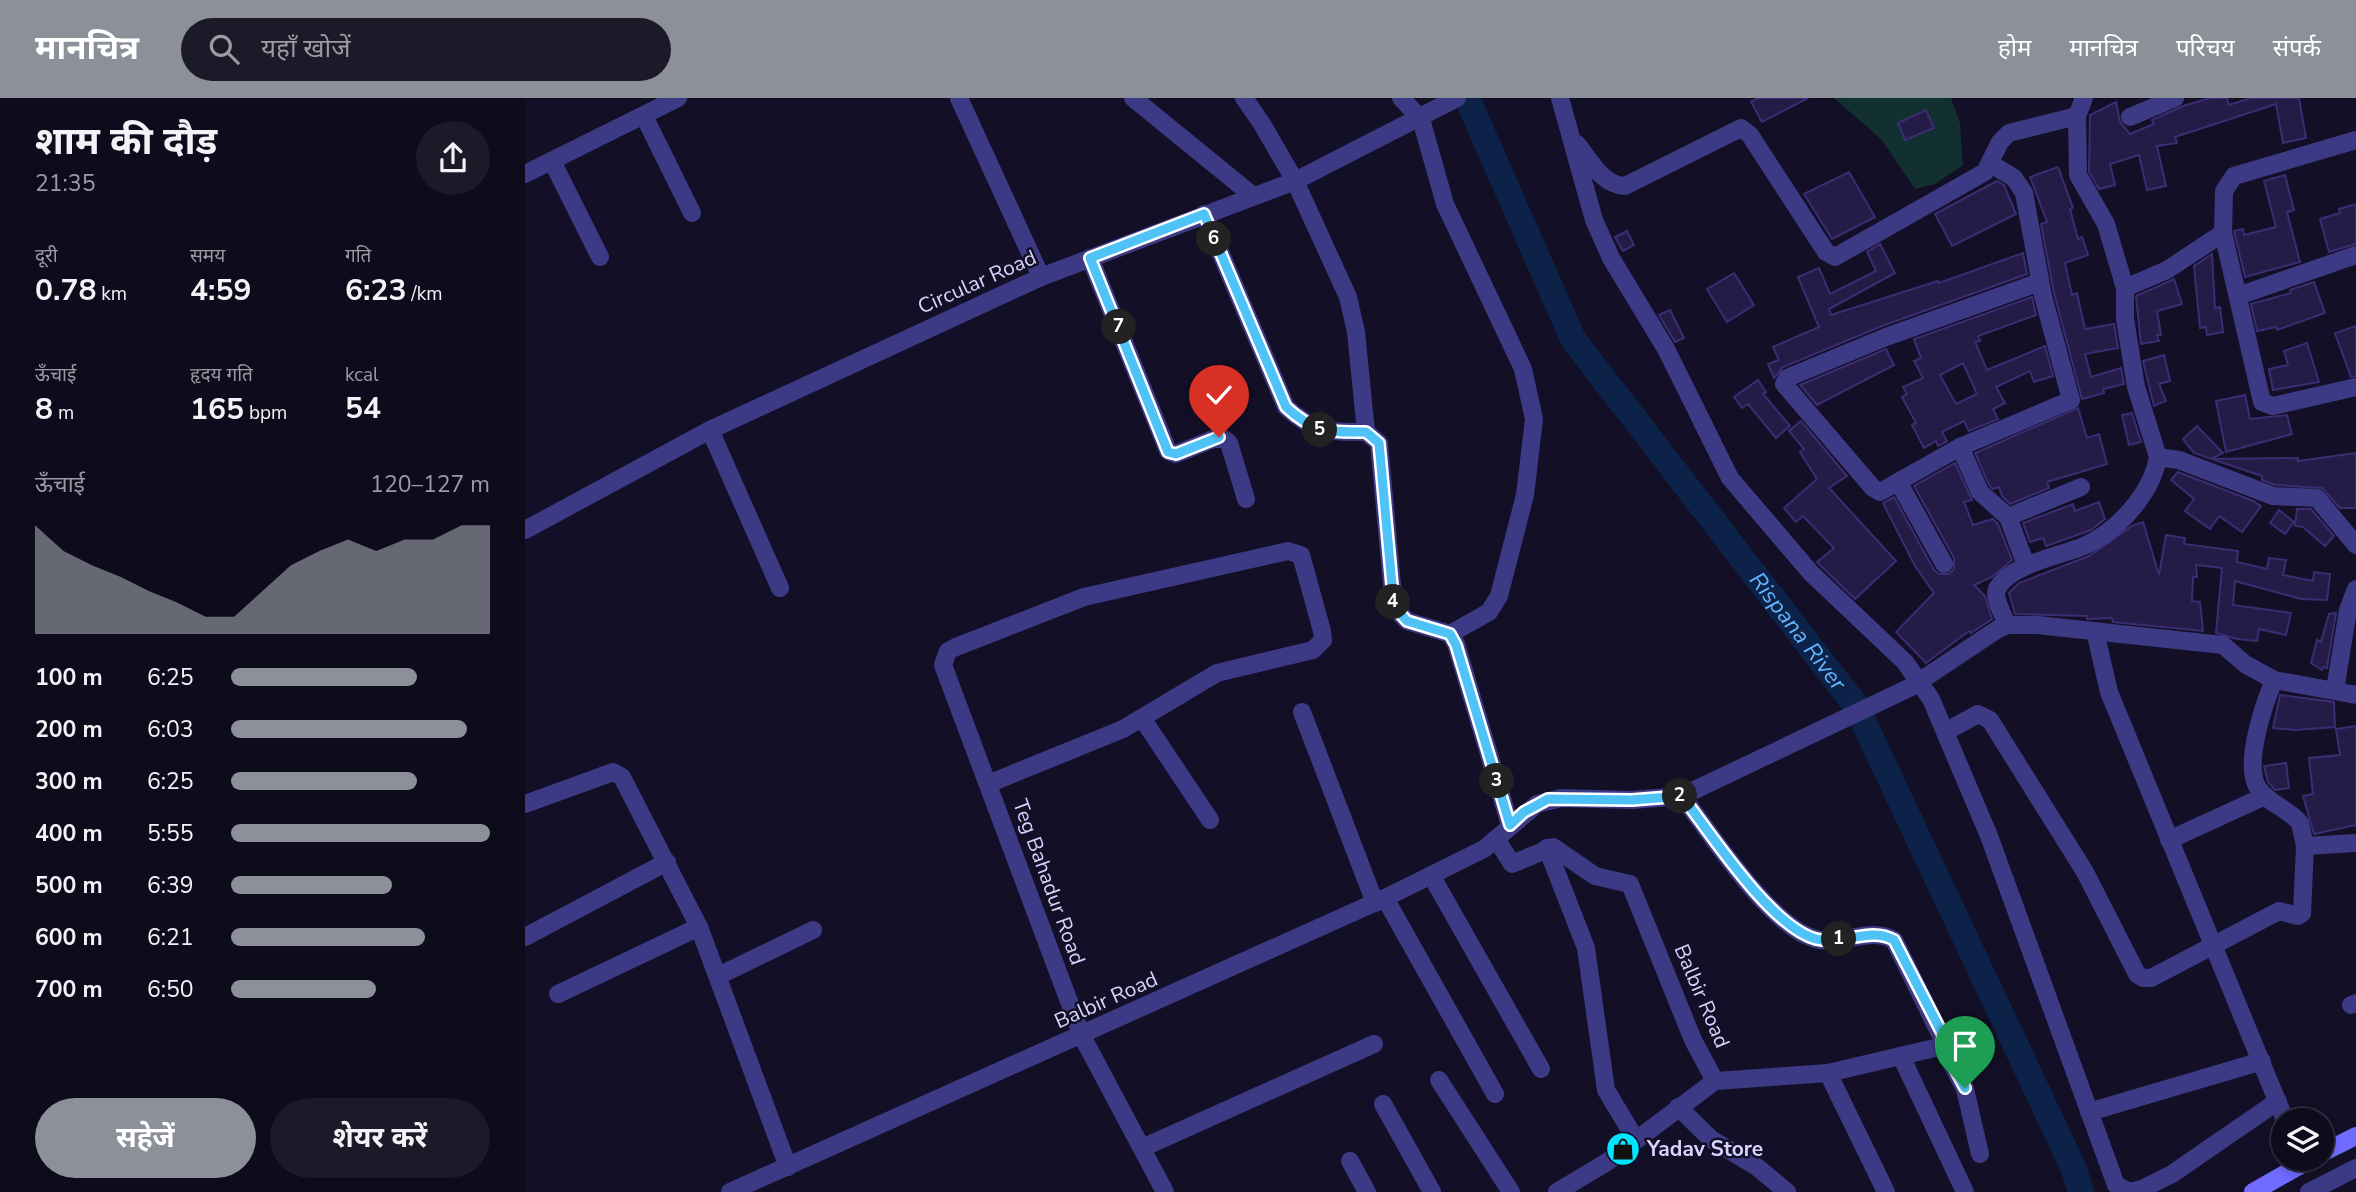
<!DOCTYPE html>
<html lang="hi">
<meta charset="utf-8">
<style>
:root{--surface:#0e0b1c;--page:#1c1929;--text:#f1f3f6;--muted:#9b9ba3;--line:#2e2b3b;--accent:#8c9099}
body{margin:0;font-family:"Nunito Sans","Noto Sans Devanagari",sans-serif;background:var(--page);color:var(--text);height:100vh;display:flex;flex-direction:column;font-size:26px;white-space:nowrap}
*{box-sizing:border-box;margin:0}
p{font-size:23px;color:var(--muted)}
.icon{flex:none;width:38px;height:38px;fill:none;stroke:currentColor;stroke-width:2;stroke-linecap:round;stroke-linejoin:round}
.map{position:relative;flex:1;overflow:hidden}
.sheet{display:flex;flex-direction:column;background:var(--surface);width:525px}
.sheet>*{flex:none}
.controls{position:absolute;left:1746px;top:1010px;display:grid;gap:14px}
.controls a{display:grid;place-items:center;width:63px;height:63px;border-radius:50%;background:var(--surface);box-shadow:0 4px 10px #0003,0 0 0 2px var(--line);font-size:35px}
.pin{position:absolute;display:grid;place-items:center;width:60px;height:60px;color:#fff;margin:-72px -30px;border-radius:50% 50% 50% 0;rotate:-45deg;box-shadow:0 0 7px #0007}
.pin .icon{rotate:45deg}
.km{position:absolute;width:35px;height:35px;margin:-18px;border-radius:50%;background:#222;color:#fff;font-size:19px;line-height:35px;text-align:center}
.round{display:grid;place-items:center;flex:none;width:74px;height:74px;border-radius:37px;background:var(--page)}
.overview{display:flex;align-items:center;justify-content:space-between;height:119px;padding:0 35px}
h1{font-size:38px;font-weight:700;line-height:52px}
.stats{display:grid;grid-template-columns:repeat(3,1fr);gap:10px;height:119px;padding:7px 35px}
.stats div{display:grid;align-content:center}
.stats b{font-size:30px;font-weight:700}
.stats small{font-size:19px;font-weight:400}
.stats p{font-size:19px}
.chart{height:196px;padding:14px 35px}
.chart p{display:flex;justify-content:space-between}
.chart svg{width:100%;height:126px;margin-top:7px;fill:var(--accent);opacity:.7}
.cta{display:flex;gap:14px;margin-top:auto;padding:14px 35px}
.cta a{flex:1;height:80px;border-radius:42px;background:var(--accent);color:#fff;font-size:28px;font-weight:700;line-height:80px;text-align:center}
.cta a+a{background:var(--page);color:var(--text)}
ul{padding:0 35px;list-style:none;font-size:23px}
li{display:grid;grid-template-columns:112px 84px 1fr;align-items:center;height:52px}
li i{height:18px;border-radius:9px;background:var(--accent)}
header{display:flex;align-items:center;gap:42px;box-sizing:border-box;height:98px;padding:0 35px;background:var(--accent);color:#fff}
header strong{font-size:33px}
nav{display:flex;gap:38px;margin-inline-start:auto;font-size:24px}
.search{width:490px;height:63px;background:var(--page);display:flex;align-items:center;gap:18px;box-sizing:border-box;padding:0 24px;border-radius:38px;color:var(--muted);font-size:26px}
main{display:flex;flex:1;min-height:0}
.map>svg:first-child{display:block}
</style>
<header>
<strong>मानचित्र</strong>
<div class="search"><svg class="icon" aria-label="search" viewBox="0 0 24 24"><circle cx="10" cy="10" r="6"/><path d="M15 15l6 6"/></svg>यहाँ खोजें</div>
<nav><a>होम</a><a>मानचित्र</a><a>परिचय</a><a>संपर्क</a></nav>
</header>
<main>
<section class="sheet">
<div class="overview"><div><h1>शाम की दौड़</h1><p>21:35</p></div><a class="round"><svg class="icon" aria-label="share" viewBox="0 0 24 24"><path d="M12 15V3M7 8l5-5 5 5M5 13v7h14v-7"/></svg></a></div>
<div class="stats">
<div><p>दूरी</p><b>0.78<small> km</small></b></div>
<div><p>समय</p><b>4:59</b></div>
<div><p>गति</p><b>6:23<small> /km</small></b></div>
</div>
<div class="stats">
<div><p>ऊँचाई</p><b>8<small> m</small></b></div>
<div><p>हृदय गति</p><b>165<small> bpm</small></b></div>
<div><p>kcal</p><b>54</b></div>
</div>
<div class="chart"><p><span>ऊँचाई</span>120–127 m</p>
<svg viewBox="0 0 160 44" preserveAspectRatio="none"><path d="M0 44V6L10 15L20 20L30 24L40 29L50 33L60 38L70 38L80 29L90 20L100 15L110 11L120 15L130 11L140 11L150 6L160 6V44z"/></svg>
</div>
<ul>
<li><b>100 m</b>6:25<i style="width:72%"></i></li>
<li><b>200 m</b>6:03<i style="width:91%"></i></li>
<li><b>300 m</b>6:25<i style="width:72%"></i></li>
<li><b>400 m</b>5:55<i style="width:100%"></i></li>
<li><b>500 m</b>6:39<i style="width:62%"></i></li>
<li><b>600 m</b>6:21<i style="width:75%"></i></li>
<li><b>700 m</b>6:50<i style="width:56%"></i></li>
</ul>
<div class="cta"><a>सहेजें</a><a>शेयर करें</a></div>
</section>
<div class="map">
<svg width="1831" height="1094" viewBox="0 0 1831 1094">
<rect width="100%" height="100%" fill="#130f26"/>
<!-- green -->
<path fill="#12302f" d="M1309 0H1426L1435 25 1438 67 1410 86 1390 91 1356 41Z"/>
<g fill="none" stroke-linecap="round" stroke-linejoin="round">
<!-- river -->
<path stroke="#0c2248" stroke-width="26" id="s1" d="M942 0 1048 241 1331 608 1548 1069 1556 1094"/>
</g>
<!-- building -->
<g fill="#241b47" stroke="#3b2d73" stroke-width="2" fill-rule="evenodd">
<path d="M1233 0H1283L1237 24 1226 4Z"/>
<path d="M1685 0H1702L1704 7 1726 0H1774L1781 40 1758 45 1751 6 1650 39 1652 45 1632 48 1641 88 1622 92 1614 57 1585 66 1590 87 1574 91 1564 74 1565 17 1591 4 1595 24 1605 36 1629 26 1627 22 1658 8Z"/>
<path d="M1401 12 1409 30 1380 42 1373 25Z"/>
<path d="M1533 69 1548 110 1545 111 1553 141 1557 139 1563 157 1540 165 1547 197 1552 195 1560 231 1589 226 1593 250 1560 256 1566 279 1596 270 1599 286 1578 291 1579 295 1557 301 1529 195 1516 126 1522 124 1505 79Z"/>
<path d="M1324 74 1350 119 1307 141 1279 96Z"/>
<path d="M1760 77 1769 112 1762 114 1775 164 1720 179 1709 133 1718 131 1719 137 1751 129 1739 83Z"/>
<path d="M1472 83 1479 87 1491 116 1427 148 1410 116Z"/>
<path d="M1831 106V146L1804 154 1795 121 1815 115 1814 111Z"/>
<path d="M1102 133 1109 147 1098 153 1090 139Z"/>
<path d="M1355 146 1370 175 1304 211 1306 217 1413 183 1414 185 1498 155 1502 176 1357 228 1258 269 1249 280 1243 266 1254 262 1248 249 1294 229 1273 179 1294 170 1305 196 1351 173 1342 154Z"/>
<path d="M1687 156 1690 210 1695 209 1698 234 1682 237 1681 229 1675 230 1669 168Z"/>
<path d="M1209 175 1229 207 1202 224 1182 191Z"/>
<path d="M1649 181 1657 206 1632 213 1636 237H1632L1634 243 1616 246 1611 198Z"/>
<path d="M1789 184 1800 215 1752 232 1751 229 1732 233 1726 206 1766 195 1765 192Z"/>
<path d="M1507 199 1511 217 1453 238 1455 243 1450 244 1462 272 1520 248 1528 278 1509 284 1505 273 1471 289 1480 305 1468 311 1473 321 1444 333 1439 323 1417 334 1422 343 1413 348 1411 343 1399 350 1387 327 1391 325 1377 299 1382 296 1378 289 1398 280 1389 263 1396 260 1389 241ZM1438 265 1452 296 1431 306 1415 277Z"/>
<path d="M1145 212 1159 240 1150 244 1134 217Z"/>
<path d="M1831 228V278L1826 279 1810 235Z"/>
<path d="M1782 245 1794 284 1748 292 1744 271 1763 267 1759 253Z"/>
<path d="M1361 251 1369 267 1292 307 1275 287Z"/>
<path d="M1639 257 1645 283 1634 286 1641 303 1629 308 1618 263Z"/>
<path d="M1233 282 1241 294 1238 296 1265 328 1251 340 1223 306 1217 310 1209 299Z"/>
<path d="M1720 297 1725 321 1762 317 1767 336 1701 354 1691 303Z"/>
<path d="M1553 310 1562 340 1574 336 1582 366 1522 384 1524 390 1485 406 1477 398 1474 389 1468 391 1464 387 1450 355Z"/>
<path d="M1607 315 1616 344 1604 347 1597 317Z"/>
<path d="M1276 323 1322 378 1304 390 1371 463 1330 501 1292 464 1309 450 1278 418 1271 424 1259 410 1292 381 1275 354 1279 351 1264 333Z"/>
<path d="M1672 328 1698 355 1686 361 1773 360V363L1831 355V410H1815L1797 390 1750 387 1737 382V378L1669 355 1658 341Z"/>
<path d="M1430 365 1447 402 1439 404 1448 427 1468 421 1473 426 1487 462 1467 479 1449 487 1460 498 1467 521 1446 535 1444 533 1401 565 1371 534 1409 495 1390 468 1358 405 1369 399 1409 472 1414 476H1424L1429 471V460L1389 388Z"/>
<path d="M1653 374 1728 403 1736 408 1717 434 1694 418 1685 431 1660 413 1669 401 1646 382Z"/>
<path d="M1574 404 1580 421 1566 432 1521 448 1518 440 1505 444 1498 425 1548 406 1550 413Z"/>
<path d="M1772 411H1786L1809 438 1800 448 1778 429 1770 428Z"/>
<path d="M1754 412 1769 424 1760 436 1745 425Z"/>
<path d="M1618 424 1634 477 1641 437 1660 440 1659 446 1713 453 1712 464 1742 471 1744 460 1761 462 1758 477 1788 483 1789 474 1805 476 1802 502 1776 501 1710 483 1708 507 1766 515 1761 537 1734 531 1732 543 1712 541 1691 535 1697 470 1671 467 1672 479H1668L1667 503 1675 504 1678 533 1588 524 1587 520 1562 521V518L1490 516 1484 495 1494 485 1564 458 1607 428Z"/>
<path d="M1811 515 1802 570 1798 569 1797 572 1786 565 1792 542 1796 544 1804 516Z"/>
<path d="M1755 597 1809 604 1810 629 1770 632 1748 630Z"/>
<path d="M1831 628V727L1789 736 1778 698 1788 696 1784 660 1815 657 1811 631Z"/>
<path d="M1761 665 1764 690 1750 692 1743 684 1739 668Z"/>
</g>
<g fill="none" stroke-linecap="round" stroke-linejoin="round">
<!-- street -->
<g stroke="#3d3a85" stroke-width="18">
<path d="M434 0 516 179"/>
<path d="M608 0 727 97"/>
<path d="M719 0 737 26 770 83 823 199 831 234 841 334"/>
<path d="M876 0 896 21 920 106 998 271 1009 321 1000 397 974 498 964 514 925 536"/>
<path d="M1035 0 1069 122 1086 160 1141 251 1205 380 1286 475 1380 564 1406 601 1464 738 1591 1087 1604 1094 1617 1091 1647 1076 1753 1003"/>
<path d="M1559 0 1552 18 1553 77 1581 126 1600 190V221L1611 289 1633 359 1654 362 1748 398 1792 400 1831 447"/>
<path d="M119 18 167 115"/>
<path d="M1605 19 1650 0"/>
<path d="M1052 46C1065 62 1077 87 1100 88L1216 30 1225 37 1301 154 1310 159 1460 74 1475 44 1484 35 1552 18"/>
<path d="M27 63 75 159"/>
<path d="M1466 66 1489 80 1499 95 1518 198 1546 302 1435 349 1355 394 1348 390 1259 286 1262 280 1361 239 1515 184"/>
<path d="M0 76 153 0"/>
<path d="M679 116 761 309C789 335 804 334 841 334L854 345 869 509 882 523 925 536 931 546 985 727"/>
<path d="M1698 135 1737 304 1748 308 1831 289"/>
<path d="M565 160 643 353 651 356 688 341H699L704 345 721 401"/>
<path d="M1600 190 1642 172 1698 135 1699 93 1709 78 1831 42"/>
<path d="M1713 198 1831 157"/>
<path d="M185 332 255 490"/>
<path d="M1435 349 1455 394 1483 419 1501 467"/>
<path d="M1374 385 1419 466"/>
<path d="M1483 419 1556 389"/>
<path d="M0 432 185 332 516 179 770 83 932 0"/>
<path d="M1482 527C1479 518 1468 500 1472 491 1485 466 1535 458 1559 448 1593 433 1627 395 1633 359"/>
<path d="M1570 533 1584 594 1760 1022"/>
<path d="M1810 592 1823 512 1831 491"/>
<path d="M777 614 850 805"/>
<path d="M617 620 685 722"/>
<path d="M1422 633 1453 616 1465 622 1560 774 1612 876 1618 880H1626L1754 813 1773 818 1777 815 1780 748 1775 725C1764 711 1742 705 1733 690 1718 666 1739 606 1749 582"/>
<path d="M463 686 598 631 692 575 788 552 798 542 797 533 776 457 763 453 559 499 431 549 423 553 418 567 557 938 640 1094"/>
<path d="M0 706 88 674 97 679 174 829 263 1069"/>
<path d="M972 742 987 766 1028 749 1070 778 1105 786 1168 942 1190 983"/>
<path d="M1644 742 1740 698"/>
<path d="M1780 748 1831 745"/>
<path d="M1022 750 1061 850 1081 992 1111 1042"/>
<path d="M906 777 1016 971"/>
<path d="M860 800 970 996"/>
<path d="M0 839 142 764"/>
<path d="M193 878 288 832"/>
<path d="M33 896 174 829"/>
<path d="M1826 907 1831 905"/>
<path d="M1417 947 1440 991 1455 1056"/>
<path d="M1376 958 1440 1094"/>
<path d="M1303 975 1361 1094"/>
<path d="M914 982 986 1094"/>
<path d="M858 1006 907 1094"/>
<path d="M1153 1009 1186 1041 1232 1069 1262 1094"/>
<path d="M1564 1014 1737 963"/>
<path d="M617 1050 849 946"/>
<path d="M825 1063 842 1094"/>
<path d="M205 1094 860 800 959 751 1012 706 1036 700 1107 702 1157 698 1386 589 1473 531 1482 527H1512L1698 547 1720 566 1749 582 1831 597"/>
<path d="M1032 1094 1082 1064 1190 983 1303 975 1414 949 1419 944 1369 842C1345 828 1317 848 1291 841 1246 830 1186 736 1157 698"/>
<path d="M1784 1094 1831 1070"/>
</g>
<!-- secondary -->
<g stroke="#6f6bff" stroke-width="18">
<path d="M1797 1055 1831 1038"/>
<path d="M1728 1094 1788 1060"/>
</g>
</g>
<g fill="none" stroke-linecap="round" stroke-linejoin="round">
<!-- route casing -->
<g stroke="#fff" stroke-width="14">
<path id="route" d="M694 339 651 356 643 354 565 160 679 116 761 309C789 335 804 334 841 334L854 345 869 509 882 523 925 536 931 547 985 727 999 714 1023 701 1107 702 1157 698C1186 736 1246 829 1291 841 1317 848 1345 828 1369 842L1418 937 1417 947 1440 990"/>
</g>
<!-- route -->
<use href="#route" stroke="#4fc3f7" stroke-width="9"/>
</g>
<!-- icons -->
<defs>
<g id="shop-disc" transform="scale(1.75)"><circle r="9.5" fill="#00e5ff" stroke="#130f26"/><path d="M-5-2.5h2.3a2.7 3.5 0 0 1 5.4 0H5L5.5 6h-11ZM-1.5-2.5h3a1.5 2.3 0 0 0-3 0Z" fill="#111"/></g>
</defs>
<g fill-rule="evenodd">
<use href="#shop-disc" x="1098" y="1051"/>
</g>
<g text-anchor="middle" stroke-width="5" stroke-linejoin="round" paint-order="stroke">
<!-- street labels -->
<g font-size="21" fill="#d9d4ff" stroke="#130f26">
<text transform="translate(452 184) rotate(-24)" y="7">Circular Road</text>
<text transform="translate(524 784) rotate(70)" y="7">Teg Bahadur Road</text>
<text transform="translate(1177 898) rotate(67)" y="7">Balbir Road</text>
<text transform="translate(581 902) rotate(-24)" y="7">Balbir Road</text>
</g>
<!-- poi labels -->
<g font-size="21" font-weight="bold" fill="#d9d4ff" stroke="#130f26" text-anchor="start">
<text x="1122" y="1058">Yadav Store</text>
</g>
<!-- water labels -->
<g font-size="23" font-style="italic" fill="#62b6ff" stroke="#130f26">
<text dy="8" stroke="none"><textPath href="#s1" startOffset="632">Rispana River</textPath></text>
</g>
</g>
</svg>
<div class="controls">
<a><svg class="icon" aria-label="layers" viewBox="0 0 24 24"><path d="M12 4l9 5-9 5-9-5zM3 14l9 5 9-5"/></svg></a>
</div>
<div class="pin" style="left:1440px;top:990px;background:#1e9e55"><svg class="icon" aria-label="arrive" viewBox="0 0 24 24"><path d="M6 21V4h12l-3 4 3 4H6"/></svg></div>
<div class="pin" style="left:694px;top:339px;background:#d93025"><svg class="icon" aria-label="check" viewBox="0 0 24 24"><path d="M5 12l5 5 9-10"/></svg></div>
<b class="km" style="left:1314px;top:841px">1</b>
<b class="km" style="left:1155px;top:698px">2</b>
<b class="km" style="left:972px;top:683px">3</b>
<b class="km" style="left:868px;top:504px">4</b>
<b class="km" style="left:795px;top:332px">5</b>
<b class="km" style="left:689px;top:141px">6</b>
<b class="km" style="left:594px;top:229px">7</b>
</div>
</main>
